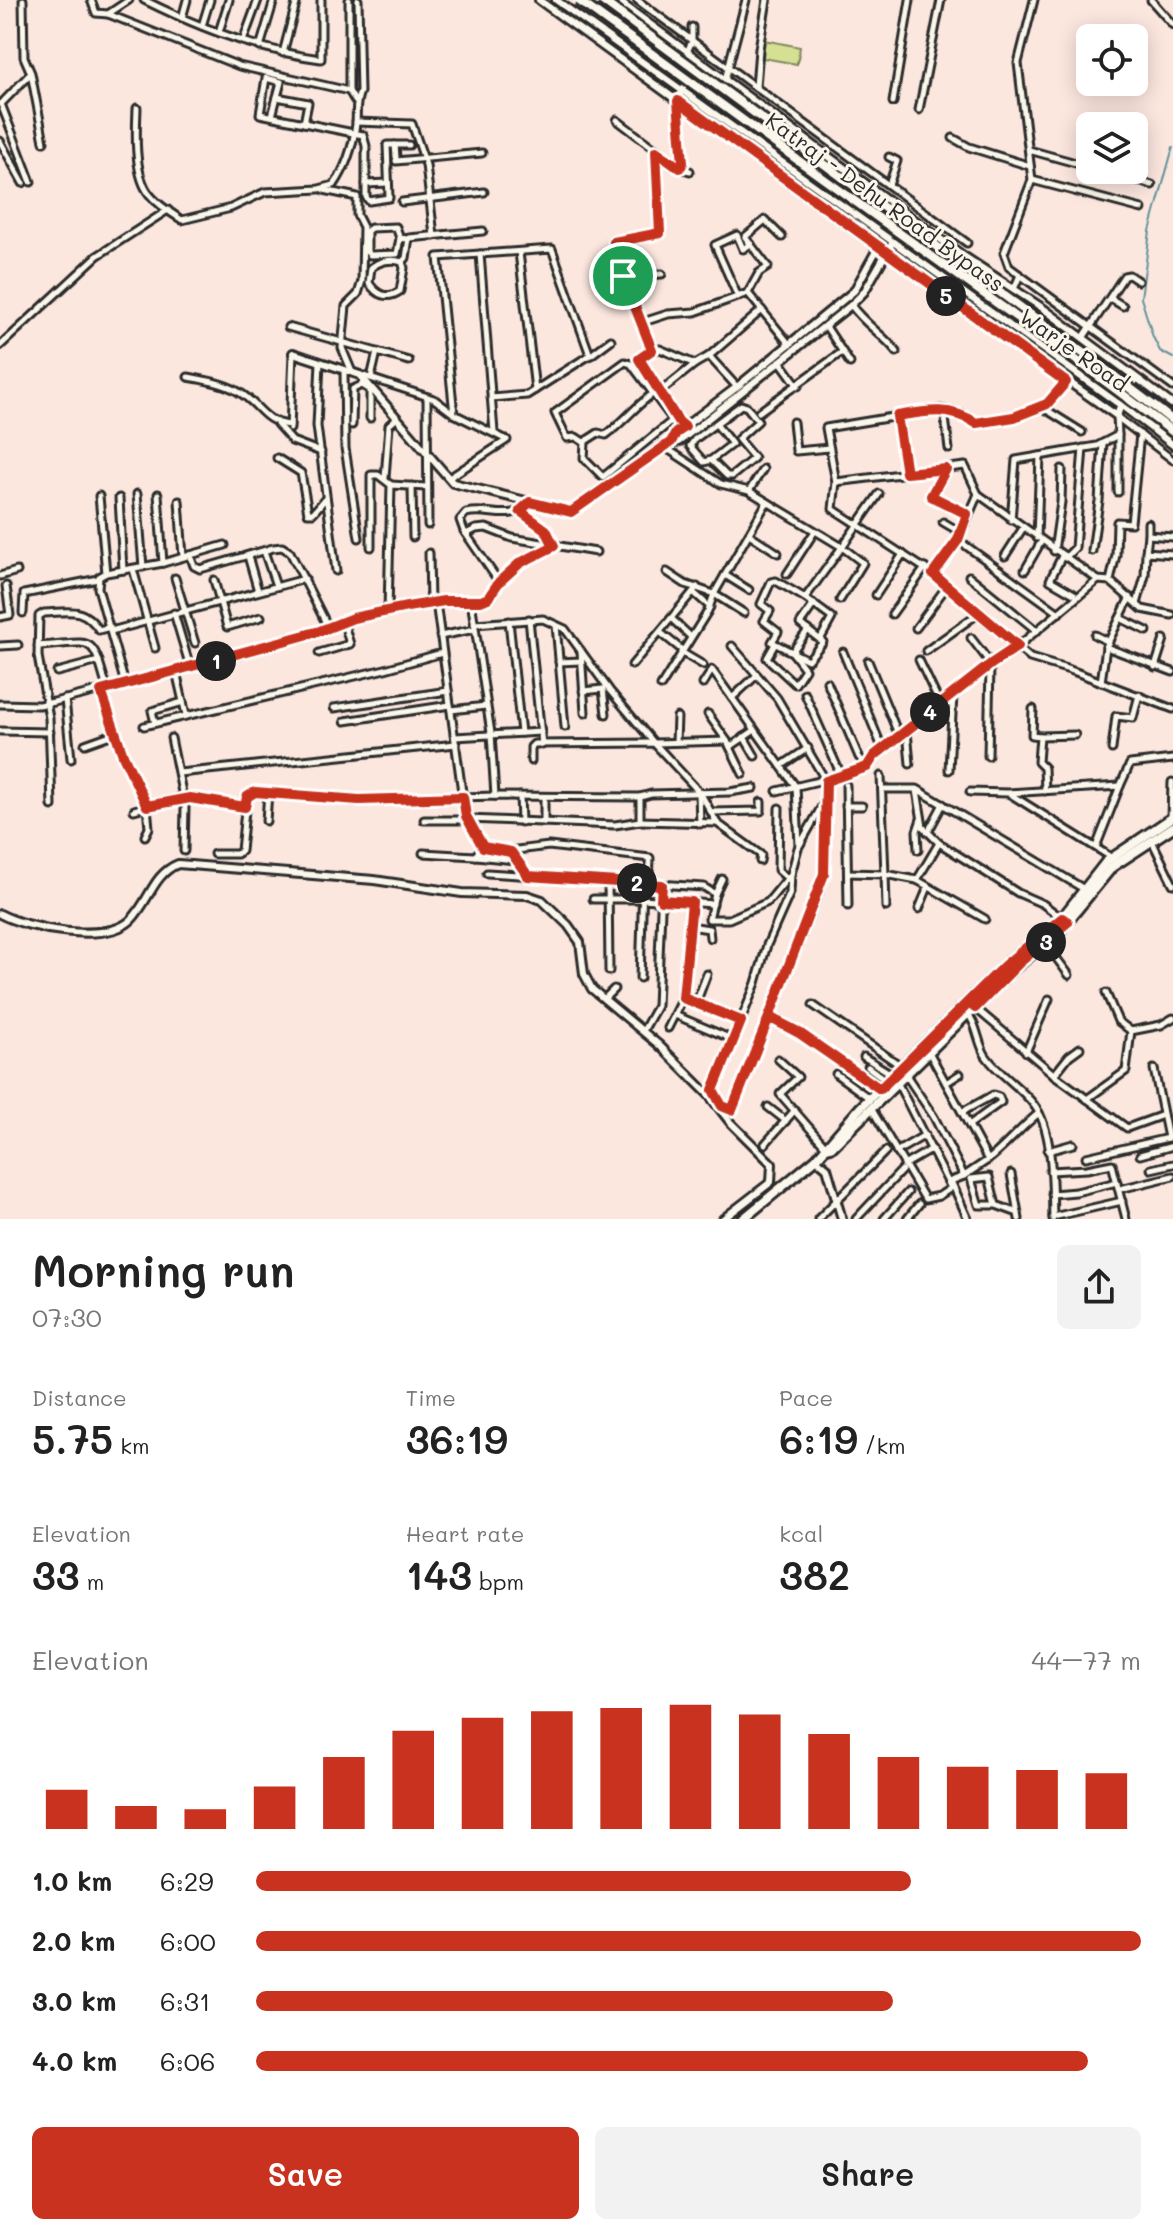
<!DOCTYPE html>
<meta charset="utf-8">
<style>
:root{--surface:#fff;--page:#f2f2f2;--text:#222;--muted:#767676;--accent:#c8321e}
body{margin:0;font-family:Mali,sans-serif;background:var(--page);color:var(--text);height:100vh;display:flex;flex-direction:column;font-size:30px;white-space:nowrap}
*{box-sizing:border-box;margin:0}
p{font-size:26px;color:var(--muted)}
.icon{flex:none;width:44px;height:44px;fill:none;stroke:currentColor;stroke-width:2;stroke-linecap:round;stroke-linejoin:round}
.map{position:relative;height:1219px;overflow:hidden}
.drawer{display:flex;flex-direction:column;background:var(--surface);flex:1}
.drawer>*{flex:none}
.buttons{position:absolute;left:1076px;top:24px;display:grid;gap:16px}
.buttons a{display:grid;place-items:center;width:72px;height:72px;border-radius:12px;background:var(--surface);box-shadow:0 4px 20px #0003;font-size:40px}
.pin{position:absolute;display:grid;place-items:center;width:68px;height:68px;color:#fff;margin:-34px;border:4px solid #fff;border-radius:50%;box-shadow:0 2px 8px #0007}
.km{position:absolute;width:40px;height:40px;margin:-20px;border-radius:50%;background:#222;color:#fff;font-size:22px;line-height:40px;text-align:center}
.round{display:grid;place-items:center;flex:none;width:84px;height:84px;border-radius:12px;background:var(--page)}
.head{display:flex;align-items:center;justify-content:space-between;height:136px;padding:0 32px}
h1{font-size:44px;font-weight:600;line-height:60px}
.stats{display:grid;grid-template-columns:repeat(3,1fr);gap:12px;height:136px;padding:8px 32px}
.stats div{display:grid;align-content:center}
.stats b{font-size:40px;font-weight:600}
.stats small{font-size:22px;font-weight:400}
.stats p{font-size:22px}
.chart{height:224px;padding:16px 32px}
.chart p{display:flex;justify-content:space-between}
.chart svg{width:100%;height:144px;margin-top:8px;stroke:var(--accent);stroke-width:6}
.action{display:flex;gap:16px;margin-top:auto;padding:16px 32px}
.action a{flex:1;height:92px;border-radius:12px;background:var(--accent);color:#fff;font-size:32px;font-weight:600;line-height:92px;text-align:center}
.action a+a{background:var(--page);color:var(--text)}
ul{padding:0 32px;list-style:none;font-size:26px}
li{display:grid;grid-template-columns:128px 96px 1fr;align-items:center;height:60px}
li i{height:20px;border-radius:10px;background:var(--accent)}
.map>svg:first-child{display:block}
</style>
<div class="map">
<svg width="1173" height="1219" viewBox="0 0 1173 1219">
<rect width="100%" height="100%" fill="#fce7df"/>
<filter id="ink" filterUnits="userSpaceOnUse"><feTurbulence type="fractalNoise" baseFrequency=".0125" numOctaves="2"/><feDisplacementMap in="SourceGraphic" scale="16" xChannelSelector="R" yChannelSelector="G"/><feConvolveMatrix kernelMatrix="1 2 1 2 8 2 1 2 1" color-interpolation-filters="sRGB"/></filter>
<g filter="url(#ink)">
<!-- green -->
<path fill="#d5e093" stroke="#80865f" stroke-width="2" d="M764 40 800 47 797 64 763 58Z"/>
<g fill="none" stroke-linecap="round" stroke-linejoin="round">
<!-- stream -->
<path stroke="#63929b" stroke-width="2" d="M1173 147 1150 231 1141 298 1153 337 1160 351 1173 358"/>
<!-- minor casing -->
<g stroke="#2b2b2b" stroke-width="11">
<g id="minor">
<path d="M23 0 24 57 31 73 44 142"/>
<path d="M91 0 96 13 108 14"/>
<path d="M129 0 108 14 239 66 349 91"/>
<path d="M144 0C200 28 259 51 321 59V0"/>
<path d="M349 0V91L355 101"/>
<path d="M637 0 967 243"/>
<path d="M1151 0 1173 25"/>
<path d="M182 18 187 0"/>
<path d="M202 26 210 0"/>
<path d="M219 32 229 0"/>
<path d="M243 41 258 0"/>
<path d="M260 47 274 0"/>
<path d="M687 52 692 41V27"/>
<path d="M283 53 297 0"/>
<path d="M725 80 746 0"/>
<path d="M756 87 759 49 767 0"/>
<path d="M277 97 281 82 266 78 260 114 363 135 366 146V197L369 201 389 198 387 145H409"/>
<path d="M893 102 910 0"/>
<path d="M1 104 31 182"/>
<path d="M1 104 30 74"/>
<path d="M137 108C136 131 134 171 147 191 155 203 170 212 182 220L231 208 265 192 319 189 334 185C346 168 353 145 356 124 357 112 355 103 360 92L358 0"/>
<path d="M919 110 941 0"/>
<path d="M272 116 277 97 308 103 304 123"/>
<path d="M617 120 680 168 683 163 678 98 695 66"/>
<path d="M356 122 412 124 426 165 434 236"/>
<path d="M953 138 969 147 1030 166"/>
<path d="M0 141 23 183"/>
<path d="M395 145 396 157"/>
<path d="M1029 150 1090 167"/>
<path d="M656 151 660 233 613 244 623 276 662 274"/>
<path d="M889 157 897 161 889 185"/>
<path d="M396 161 482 153"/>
<path d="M680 168 690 171"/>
<path d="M1101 170 1152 185"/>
<path d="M1032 180 1142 209"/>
<path d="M366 184 388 183"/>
<path d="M324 190 357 197V215L363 227 362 281 358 294 346 306 342 348 352 372"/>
<path d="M402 202 484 192"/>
<path d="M400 238 396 227 371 228 367 231V252L370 255 397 254 400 238 407 239"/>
<path d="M519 252 535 390"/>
<path d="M480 254 494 432"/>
<path d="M402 262C391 258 379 261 371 268L369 283C377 295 387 300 400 291L404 268 402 262 406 258 409 238 483 231"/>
<path d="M1020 275 1173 387"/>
<path d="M623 276 652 350 639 359 680 422"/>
<path d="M1014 289 1020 275 1009 267 1004 253 1032 180 1018 63 1034 0"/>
<path d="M748 293 759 273 768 267 745 237 765 220 782 237"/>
<path d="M738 297 715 245 737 235 743 249 751 244"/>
<path d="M1110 298 1123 306"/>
<path d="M851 305C865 325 883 334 897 352"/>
<path d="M640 323 668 314 695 312 748 293 790 345"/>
<path d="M825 325 850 363"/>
<path d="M288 327 409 361"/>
<path d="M1083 338 1124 276 1129 275 1138 281"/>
<path d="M0 346 97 256 168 210"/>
<path d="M652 350 660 349 695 364"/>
<path d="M591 355 611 340"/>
<path d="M709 356 762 310"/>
<path d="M780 361 798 386"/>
<path d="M320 362 317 426 336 571"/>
<path d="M344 370 345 448 359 538"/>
<path d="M361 375 434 399 454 414 507 440 449 478"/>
<path d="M188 377C204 380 223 383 237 391 260 403 261 422 290 425"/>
<path d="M371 378 377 352"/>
<path d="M1066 382 1047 404 1014 417 976 423 964 415 941 409 826 428 836 482 833 509 933 574 1030 658 1073 671 1173 709"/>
<path d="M362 385 370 390V418"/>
<path d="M660 392 695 364 709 356 737 387"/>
<path d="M427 397 428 525"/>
<path d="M1042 407 1082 432"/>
<path d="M944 410 949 449"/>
<path d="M759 412 842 352"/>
<path d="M454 414 438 257 552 249 590 355 527 395 491 398"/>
<path d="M897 416 906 473"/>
<path d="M1117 417 1173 460"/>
<path d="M673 420 603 477 584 458 585 443 576 437 567 438 555 413 625 362 631 364 673 420 678 421"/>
<path d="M793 422 796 451 829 448"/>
<path d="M277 424 292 441 321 452"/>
<path d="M352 425 353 389 362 385 363 378"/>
<path d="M290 429 293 353"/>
<path d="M1118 435V492"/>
<path d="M584 442 598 433 606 435C625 421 635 406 654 393"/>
<path d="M663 446 721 484 749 491 842 547 879 494"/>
<path d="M277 458 301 473 308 513H313L326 498"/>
<path d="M711 460 727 476H732L754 458 738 439 758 421 747 407 741 405 695 439 690 446 704 462 711 460 732 444 716 424"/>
<path d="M946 469 931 496 967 514"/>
<path d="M385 478 389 425 397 418"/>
<path d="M836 482 965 466 978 494"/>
<path d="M391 485 426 487"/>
<path d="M412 486 413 537"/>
<path d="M749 491 763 469"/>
<path d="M137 494 143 567"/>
<path d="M158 494 163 563"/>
<path d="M99 496 106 573"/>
<path d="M119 498 123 570"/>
<path d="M179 501 183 557"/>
<path d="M520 511 546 530 554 545"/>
<path d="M1011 520 1016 460 1097 446 1118 435 1117 416"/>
<path d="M943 522 960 532"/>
<path d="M1148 523V535"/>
<path d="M466 534 476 529 486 528 512 538 596 552"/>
<path d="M749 534 778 553"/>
<path d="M1037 538 1040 456"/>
<path d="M958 540 1059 613"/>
<path d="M371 547V475H378L391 485 388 611"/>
<path d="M264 551 276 586"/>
<path d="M1054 551 1061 502 1062 469"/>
<path d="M1092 551 1099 501 1103 443"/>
<path d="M1146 552 1148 535 1173 537"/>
<path d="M429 553 430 603"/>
<path d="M190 555 194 566 200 569 273 548 282 547 290 552 328 627"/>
<path d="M248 556 258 591"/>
<path d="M1005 556 1023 528"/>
<path d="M1062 556 1050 580 1074 594"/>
<path d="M1065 558 1075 548 1083 448"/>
<path d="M133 569 155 648"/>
<path d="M1025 570 1041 542"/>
<path d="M667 572 685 584 714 594 744 613"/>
<path d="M787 574 815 531"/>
<path d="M933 574 958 540 978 494 1098 580 1110 581 1142 609 1172 615"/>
<path d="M725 575 749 590"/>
<path d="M0 576 17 571"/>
<path d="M969 576 1037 631"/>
<path d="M175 578 195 643"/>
<path d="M214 580 227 627 261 617"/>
<path d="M1110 581 1116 555 1117 522 1131 523 1140 434"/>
<path d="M499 582 464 531 460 520 466 513C489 507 512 524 530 502"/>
<path d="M693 592 710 607"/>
<path d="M876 595 903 554"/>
<path d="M1130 597 1106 647 1173 672"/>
<path d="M805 598 832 618 821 638"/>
<path d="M471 601 491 733 495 796"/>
<path d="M436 602 465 814 483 847"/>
<path d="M814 604 800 624 823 642 808 660 772 642 778 632 764 621 770 611 761 604 771 582 776 581 805 598 842 547 863 563 840 600"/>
<path d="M1137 604 1145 576 1146 552 1173 554"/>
<path d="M23 613 24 594 98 579"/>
<path d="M174 613 190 667"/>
<path d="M892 614 925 568"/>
<path d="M0 617 10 615 6 586"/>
<path d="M1120 618 1147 631"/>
<path d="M529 619 542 745"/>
<path d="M672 619 691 637"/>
<path d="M509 621 521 733"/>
<path d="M474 624 543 619 565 629 610 691 654 743 727 741"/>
<path d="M556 625 565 727"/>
<path d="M916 628 947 586"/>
<path d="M111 631 305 579"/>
<path d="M661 633 682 650"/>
<path d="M1095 635 1109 642"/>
<path d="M440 636 475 629"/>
<path d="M971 638 991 664"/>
<path d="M775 644 767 658 795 684 805 669 792 652 808 630"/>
<path d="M0 646 18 645"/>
<path d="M38 646C94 643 91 631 107 689"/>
<path d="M732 646 777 698 826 781 824 874 819 892 732 1110 722 1106 713 1090 756 983 767 945 790 893 791 874"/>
<path d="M581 651 585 713"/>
<path d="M926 651 979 613"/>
<path d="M681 652 703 665"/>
<path d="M843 652 883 750"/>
<path d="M319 653 350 644 343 621"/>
<path d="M919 660 940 704"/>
<path d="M868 661 899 736"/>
<path d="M559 662 581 661"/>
<path d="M632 665 697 587"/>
<path d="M1155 667 1164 639"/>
<path d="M176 671 186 715"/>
<path d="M57 672 99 661"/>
<path d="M827 682 859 757 867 767"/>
<path d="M1101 682 1106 647"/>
<path d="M125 684 98 588 99 577 106 573 163 563 225 545"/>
<path d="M703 684 712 670 796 787 799 845"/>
<path d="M661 686 708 611 714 594 767 502"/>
<path d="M101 691 123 755 147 806 149 828 145 836"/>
<path d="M583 691 603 689 606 714"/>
<path d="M805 694 841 775"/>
<path d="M732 698 757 675"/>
<path d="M65 699 71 759"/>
<path d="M0 704 39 705 54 702 227 658 320 631 353 618 444 601H481L488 598 499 582 520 563 554 546"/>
<path d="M334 708 448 691"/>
<path d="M1033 709 1032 735 1040 736 1038 762 1044 768 1045 791"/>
<path d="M451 710 486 706"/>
<path d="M708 714 727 741 743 774"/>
<path d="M345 721 450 705"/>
<path d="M155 723 152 711 183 702"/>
<path d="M144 726 385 669 442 653"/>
<path d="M0 731 50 732"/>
<path d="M907 731 910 764"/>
<path d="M1040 736 1075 735"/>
<path d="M455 737 541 732"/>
<path d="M744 737 755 756"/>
<path d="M171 738 185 807 184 851"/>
<path d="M676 742 677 717"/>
<path d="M85 744 116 733"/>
<path d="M730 747 755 730"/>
<path d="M1112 749 1116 716 1133 718 1139 695"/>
<path d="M988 756 990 666"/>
<path d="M531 761V747L534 744 654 743 701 794 717 823 640 821"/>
<path d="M781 766 808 748"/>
<path d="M949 770 953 695"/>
<path d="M179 773 456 744"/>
<path d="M881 776 885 874 917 880"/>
<path d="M846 785 848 906"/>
<path d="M1120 786 1130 764 1173 759"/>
<path d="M882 789H917L1084 889"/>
<path d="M917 790 923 827 939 843 1018 893 1043 904 1063 919"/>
<path d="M777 791 856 772 867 767 874 756 990 665 1018 646 1098 580"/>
<path d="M970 792 1008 793 1120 786 1096 847"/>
<path d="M699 794 700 824"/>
<path d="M1010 794 1114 859"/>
<path d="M520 796 521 822"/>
<path d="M544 797V822"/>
<path d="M52 806 49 718 38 656 39 616 44 613C70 612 83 606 99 630L110 627"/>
<path d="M846 806H862"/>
<path d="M779 808 778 870 787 878"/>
<path d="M134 810 166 801 190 798 245 807"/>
<path d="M711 812 761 811V802"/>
<path d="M1171 818 1172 782"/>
<path d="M467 819 615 825 640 821V797L651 794 730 792 754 788"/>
<path d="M424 820H467"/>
<path d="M266 821 268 792"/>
<path d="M717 823 761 855 760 861"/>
<path d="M928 832 943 804"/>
<path d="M1152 841 1173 884"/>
<path d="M939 843 917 880 985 919"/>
<path d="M483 847 511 852 527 875"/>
<path d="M918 850 917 831 921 819"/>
<path d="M509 851 549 846 650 858 649 884"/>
<path d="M423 853 475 856 483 847"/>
<path d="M214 854H237L241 851 246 800 249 795 255 792 359 800 495 796 640 797"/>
<path d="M476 856 515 860"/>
<path d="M487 873 704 887 715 894"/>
<path d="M848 873 885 874 886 907"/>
<path d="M722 879 715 894 709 919H729L768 902 791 874 798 848 826 799"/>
<path d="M608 881 609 971"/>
<path d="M593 899H642L713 904"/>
<path d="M919 909 928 887"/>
<path d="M690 926 709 929 710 938"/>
<path d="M1046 944 1069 975"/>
<path d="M640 978 643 883"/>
<path d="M1106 993 1118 1021 1131 1031"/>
<path d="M683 998 692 902"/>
<path d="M604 999 614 989"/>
<path d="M696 1003 707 974"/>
<path d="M813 1005 901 1066"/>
<path d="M973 1006 1057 1077 1127 1128 1163 1115"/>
<path d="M966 1012C978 1024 977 1042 986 1056 999 1075 1021 1087 1034 1105 1054 1131 1052 1186 1053 1219"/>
<path d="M675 1015 734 1040"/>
<path d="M769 1017 796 1031 879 1088"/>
<path d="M668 1028 683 998 741 1021"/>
<path d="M643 1031 657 1006 662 885"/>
<path d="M1026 1052 1049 999"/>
<path d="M864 1057 893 1075"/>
<path d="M778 1059 798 1077 780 1094 826 1147"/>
<path d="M868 1067 887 1081"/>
<path d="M836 1074 869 1098"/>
<path d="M906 1075 934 1117 964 1176 988 1160 929 1052"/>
<path d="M1054 1075 1069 1056 1080 1048"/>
<path d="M946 1083 960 1074"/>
<path d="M1087 1099 1126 1071 1131 1031 1161 1025 1173 1018"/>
<path d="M768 1107 786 1121"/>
<path d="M871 1108 925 1199 939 1196 951 1188 898 1084"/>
<path d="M962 1112 993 1095 999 1097 1001 1102 969 1125"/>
<path d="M765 1144 795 1110"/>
<path d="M1048 1151 1073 1144"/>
<path d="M896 1152 925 1135"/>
<path d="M1140 1155 1173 1146"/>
<path d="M1086 1157 1168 1138 1154 1069"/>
<path d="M988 1160C1007 1145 1020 1128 1039 1113"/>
<path d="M904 1165 932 1149"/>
<path d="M1151 1169 1173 1164"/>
<path d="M1050 1171 1087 1169 1112 1164 1126 1219"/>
<path d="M1011 1174 1019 1219"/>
<path d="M964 1176 951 1181 968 1219"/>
<path d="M1120 1189 1173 1176"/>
<path d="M1052 1194 1076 1192 1117 1182"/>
<path d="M996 1205H979L971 1179 989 1177 996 1205 1018 1213"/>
<path d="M1053 1217 1122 1201"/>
<path d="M818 1219 886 1151"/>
<path d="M856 1219 902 1170"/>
<path d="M884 1219 908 1192"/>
<path d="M907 1219 919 1204"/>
</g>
</g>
<!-- tertiary casing -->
<g stroke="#2b2b2b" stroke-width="12">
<g id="tertiary">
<path d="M539 0 878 247 1117 416 1122 401"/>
<path d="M556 0 1126 409 1173 445"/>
<path d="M617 0 962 255 1044 309 1173 405"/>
<path d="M293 353 360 375 453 483 571 512 663 446 680 441 851 305 864 292 892 243"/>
<path d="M1128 392 1136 379"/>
<path d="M671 442 676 433 737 387 854 291 880 244"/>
<path d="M0 914C28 929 106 944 131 920 149 902 153 874 178 864L374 880 462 893 527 895 542 900 568 925 580 942 584 974 592 989 659 1045 709 1095 730 1122 772 1164 771 1182 723 1219"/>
<path d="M816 1159 827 1168 842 1219"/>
</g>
</g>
<!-- primary casing -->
<g stroke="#2b2b2b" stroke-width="14">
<g id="primary">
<path d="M827 1148 833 1146 1011 971 1058 933 1112 867 1173 827"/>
<path d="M743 1219 816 1159 860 1108 1005 965 1062 918 1106 862 1173 817"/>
</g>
</g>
<!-- trunk casing -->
<g stroke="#2b2b2b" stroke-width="14">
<g id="trunk">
<path d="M805 150 1098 364"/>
<path d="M799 161 1090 370"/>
<path d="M1159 410 1173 421"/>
<path d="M1153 417 1173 432"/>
</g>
</g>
<!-- minor -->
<use href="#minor" stroke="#fbf7ec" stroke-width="5"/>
<!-- tertiary -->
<use href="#tertiary" stroke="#fbf7ec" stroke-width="6"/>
<!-- primary -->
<use href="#primary" stroke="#fbf7ec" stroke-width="8"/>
<!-- trunk -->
<use href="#trunk" stroke="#fbf7ec" stroke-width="8"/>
<!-- trunk-bridge casing -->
<g stroke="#2b2b2b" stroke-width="14" stroke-linecap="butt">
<g id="trunk-bridge">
<path d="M578 0 799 161"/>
<path d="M601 0 805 150"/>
<path d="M1098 364 1159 410"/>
<path d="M1090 370 1153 417"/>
</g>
</g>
<!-- trunk-bridge -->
<use href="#trunk-bridge" stroke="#fbf7ec" stroke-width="8"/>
</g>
</g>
<g fill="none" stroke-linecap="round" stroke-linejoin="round" filter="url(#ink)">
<!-- route casing -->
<g stroke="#fff" stroke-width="16">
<path id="route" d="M623 276 652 350 639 359 678 421 685 427 676 433 671 442 571 512 530 502 520 511 546 530 554 546 520 563 499 582 488 598 481 601H444L407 607 353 618 320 631 101 691 123 755 147 806 190 798 245 807 247 797 255 792 359 800 463 797 466 816 483 847 511 852 528 876 662 885 661 900 692 902 683 998 741 1021 713 1090 722 1106 732 1110 769 1017 796 1031 880 1089C910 1060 940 1032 969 1003L975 1008 1019 963 1068 922 1062 918 1005 965 880 1089 801 1034 769 1017 824 874 826 781 867 767 874 756 991 664 1018 646 933 574 958 540 967 514 931 496 946 469 906 473 897 416C927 411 949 406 976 423L1014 417 1047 404 1066 382 678 101 683 163 680 168 656 151 660 233 614 242 623 276"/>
</g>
<!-- route -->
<use href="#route" stroke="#c8321e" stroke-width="10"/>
</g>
<g text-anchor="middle" stroke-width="6" stroke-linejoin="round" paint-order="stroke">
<!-- street labels -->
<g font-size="22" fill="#2b2b2b" stroke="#fbf7ec">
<text transform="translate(885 202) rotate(36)" y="8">Katraj - Dehu Road Bypass</text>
<text transform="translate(1074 350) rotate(35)" y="8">Warje Road</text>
</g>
</g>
</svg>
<div class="buttons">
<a><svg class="icon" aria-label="locate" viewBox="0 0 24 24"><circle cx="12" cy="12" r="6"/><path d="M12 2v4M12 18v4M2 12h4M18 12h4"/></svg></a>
<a><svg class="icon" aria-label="layers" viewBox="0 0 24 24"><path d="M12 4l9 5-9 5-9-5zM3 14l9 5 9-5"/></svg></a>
</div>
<div class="pin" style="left:623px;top:276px;background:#1e9e55"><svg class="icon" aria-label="arrive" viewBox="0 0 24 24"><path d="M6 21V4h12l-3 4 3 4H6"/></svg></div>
<b class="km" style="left:216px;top:661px">1</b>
<b class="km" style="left:637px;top:883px">2</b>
<b class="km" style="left:1046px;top:942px">3</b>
<b class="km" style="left:930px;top:712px">4</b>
<b class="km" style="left:946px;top:296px">5</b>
</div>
<section class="drawer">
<div class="head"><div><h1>Morning run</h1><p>07:30</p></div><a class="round"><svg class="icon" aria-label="share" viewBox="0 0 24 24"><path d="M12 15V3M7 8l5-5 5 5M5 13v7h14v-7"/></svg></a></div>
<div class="stats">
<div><p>Distance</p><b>5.75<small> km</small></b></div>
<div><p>Time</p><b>36:19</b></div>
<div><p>Pace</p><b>6:19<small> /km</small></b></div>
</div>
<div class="stats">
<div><p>Elevation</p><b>33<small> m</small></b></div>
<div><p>Heart rate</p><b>143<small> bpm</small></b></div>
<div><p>kcal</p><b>382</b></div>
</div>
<div class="chart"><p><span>Elevation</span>44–77 m</p>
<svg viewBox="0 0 160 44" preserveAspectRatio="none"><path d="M5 44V32M15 44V37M25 44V38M35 44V31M45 44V22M55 44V14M65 44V10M75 44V8M85 44V7M95 44V6M105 44V9M115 44V15M125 44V22M135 44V25M145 44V26M155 44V27"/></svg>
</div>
<ul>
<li><b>1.0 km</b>6:29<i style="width:74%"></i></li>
<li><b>2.0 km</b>6:00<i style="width:100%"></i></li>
<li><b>3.0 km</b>6:31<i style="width:72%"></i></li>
<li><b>4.0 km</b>6:06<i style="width:94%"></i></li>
</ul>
<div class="action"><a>Save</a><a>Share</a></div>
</section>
